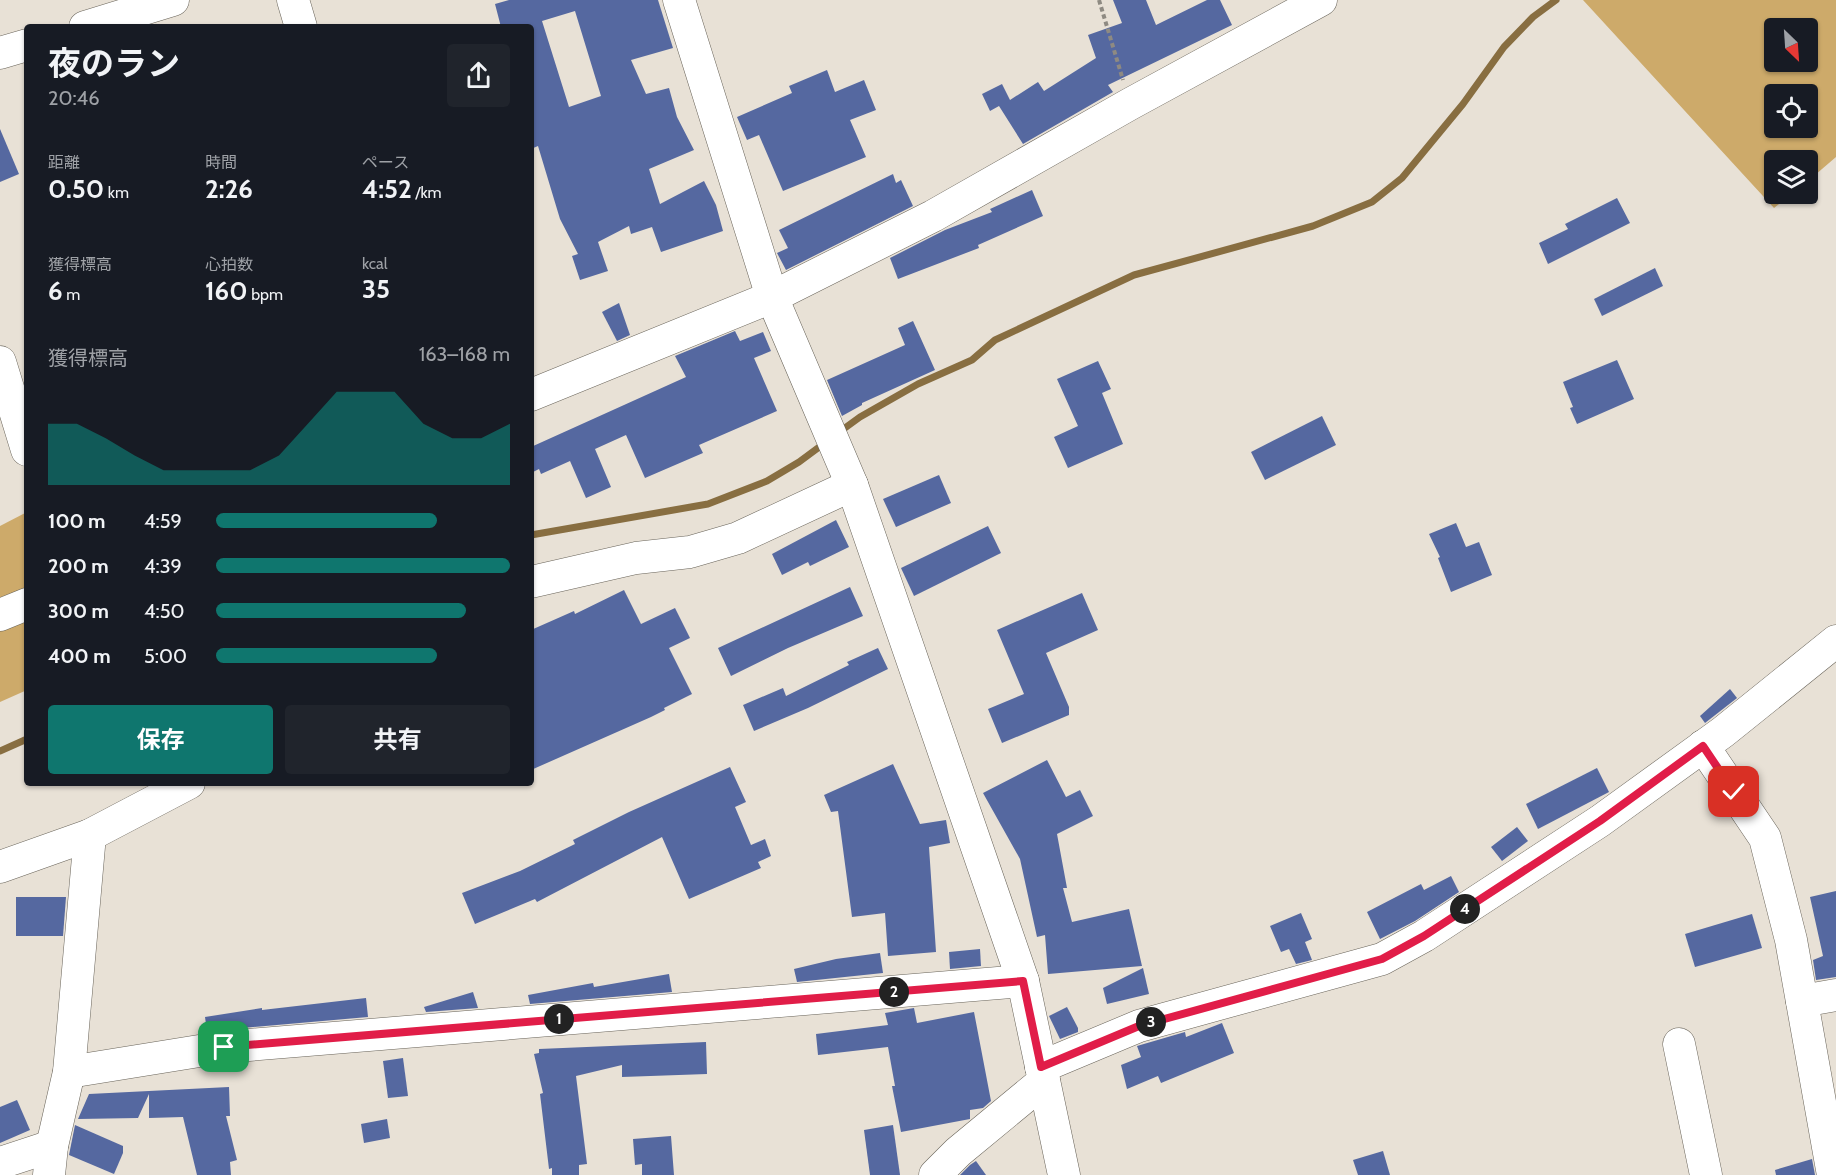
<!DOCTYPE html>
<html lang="ja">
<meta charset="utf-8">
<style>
:root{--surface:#171b24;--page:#20242c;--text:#f1f3f6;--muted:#9ea1a6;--accent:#0f766e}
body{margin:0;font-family:Cabin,"Noto Sans JP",sans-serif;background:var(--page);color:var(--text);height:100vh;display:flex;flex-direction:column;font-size:22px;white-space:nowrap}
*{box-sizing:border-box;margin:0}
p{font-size:20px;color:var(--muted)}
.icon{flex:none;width:33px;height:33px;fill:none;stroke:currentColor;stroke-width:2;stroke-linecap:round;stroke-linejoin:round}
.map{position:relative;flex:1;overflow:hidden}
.panel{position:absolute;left:24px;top:24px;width:510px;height:762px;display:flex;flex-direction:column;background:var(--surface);border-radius:6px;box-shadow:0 2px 4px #0004}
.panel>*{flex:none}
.needle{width:39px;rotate:155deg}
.buttons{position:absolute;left:1764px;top:18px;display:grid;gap:12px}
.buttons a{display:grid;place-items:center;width:54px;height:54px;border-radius:6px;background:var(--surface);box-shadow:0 2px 4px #0004;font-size:30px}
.pin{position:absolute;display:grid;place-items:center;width:51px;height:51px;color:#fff;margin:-26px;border-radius:12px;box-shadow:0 3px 9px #0006}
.km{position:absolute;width:30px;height:30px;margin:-15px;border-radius:50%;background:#222;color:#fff;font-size:16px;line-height:30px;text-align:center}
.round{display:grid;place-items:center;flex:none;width:63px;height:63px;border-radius:6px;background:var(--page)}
.headline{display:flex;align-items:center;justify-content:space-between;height:102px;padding:0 24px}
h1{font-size:33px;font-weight:700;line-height:45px}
.metrics{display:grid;grid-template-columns:repeat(3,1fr);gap:9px;height:102px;padding:6px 24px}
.metrics div{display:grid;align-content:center}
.metrics b{font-size:26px;font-weight:700}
.metrics small{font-size:16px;font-weight:400}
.metrics p{font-size:16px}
.chart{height:168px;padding:12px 24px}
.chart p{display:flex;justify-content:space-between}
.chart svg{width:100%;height:108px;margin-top:6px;fill:var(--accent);opacity:.7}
.button{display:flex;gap:12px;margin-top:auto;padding:12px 24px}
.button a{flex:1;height:69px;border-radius:6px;background:var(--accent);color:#fff;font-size:24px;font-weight:700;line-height:69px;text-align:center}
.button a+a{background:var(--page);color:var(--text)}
ul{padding:0 24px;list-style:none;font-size:20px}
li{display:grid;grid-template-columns:96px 72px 1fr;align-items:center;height:45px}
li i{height:15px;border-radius:8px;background:var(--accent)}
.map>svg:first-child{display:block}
</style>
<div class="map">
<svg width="1836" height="1175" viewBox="0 0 1836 1175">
<rect width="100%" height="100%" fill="#e8e1d6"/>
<!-- forest -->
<g fill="#cdaa6a" fill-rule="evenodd">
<path d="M1583 0H1836V157L1808 181V160H1774V194H1792L1774 208ZM1774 28H1808V62H1774ZM1774 94H1808V128H1774Z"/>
<path d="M27 512V690L0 702V526Z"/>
</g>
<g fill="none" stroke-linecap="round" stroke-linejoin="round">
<!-- stream -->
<g stroke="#886e41" stroke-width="7">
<path d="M838 433 860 417 918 384 972 360 995 340 1134 275 1313 226 1372 202 1402 178 1463 104 1504 47 1533 17 1556 0"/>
<path d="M531 535 708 504 767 481 799 462 826 442"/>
<path d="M0 751 27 739"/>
</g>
</g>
<!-- building -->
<g fill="#5568a0" fill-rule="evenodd">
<path d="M509 0H658L673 48 631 60 646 94 669 88 677 117 694 150 649 169 660 204 704 181 716 205 723 231 661 252 652 227 631 234 629 226 598 242 608 271 580 280 572 256 578 254 560 219 538 146 531 149V27H501L495 4ZM575 11 601 96 569 107 542 21Z"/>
<path d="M1113 0H1146L1156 25 1207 0H1220L1232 25 1108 85 1113 92 1023 144 999 106 990 111 982 94 1002 84 1010 100 1038 82 1044 91 1096 58 1088 35 1122 23Z"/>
<path d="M827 70 835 92 864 80 876 110 850 120 866 157 783 191 759 135 747 140 737 117 792 93 789 86Z"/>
<path d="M0 129 19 174 0 182Z"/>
<path d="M893 174 896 183 901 180 913 206 786 270 777 253 788 248 779 230Z"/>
<path d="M1032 190 1043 216 978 245 979 248 898 279 890 258 945 230 992 212 990 209Z"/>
<path d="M1617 198 1630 223 1548 264 1539 243 1568 229 1565 224Z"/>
<path d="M1655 268 1663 286 1602 316 1594 299Z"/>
<path d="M619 303 630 335 617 341 602 312Z"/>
<path d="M913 321 935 370 862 403V405L842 416 827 380 905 345 898 328Z"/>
<path d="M735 331 740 341 763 332 771 351 754 358 777 411 699 445 703 453 645 478 626 435 595 449 611 487 586 498 570 461 541 474 539 469 531 473V447L686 377 675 356Z"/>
<path d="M1617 360 1634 399 1577 424 1570 408 1573 407 1563 382Z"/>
<path d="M1098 361 1111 389 1102 393 1123 444 1068 468 1054 437 1078 426 1057 379Z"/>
<path d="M1322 416 1336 445 1265 480 1251 452Z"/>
<path d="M939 475 951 503 896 527 883 499Z"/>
<path d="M836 520 849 547 810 566 808 562 782 575 772 554Z"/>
<path d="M1456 523 1466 547 1479 542 1492 575 1451 592 1438 558 1440 557 1429 534Z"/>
<path d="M988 526 1001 553 914 596 901 568Z"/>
<path d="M850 587 863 616 788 648 731 676 718 648Z"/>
<path d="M624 590 641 624 675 608 690 638 669 648 692 694 664 708 665 710 651 717 531 770V630L574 611 575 614Z"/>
<path d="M1082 593 1098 630 1046 653 1069 707V715L1002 743 988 709 1024 694 997 630Z"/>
<path d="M878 648 888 669 808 708 754 731 743 705 783 688 786 696 849 665 847 662Z"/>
<path d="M1730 689 1737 698 1705 723 1700 716Z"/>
<path d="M1047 760 1066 797 1080 790 1093 816 1057 834 1067 888H1063L1072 922 1129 909 1142 966 1048 974 1045 935 1037 937 1020 859 983 793Z"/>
<path d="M893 764 920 824 946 820 950 843 929 847 936 952 888 956 885 913 852 917 838 811 831 812 824 795Z"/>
<path d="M730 767 746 802 735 807 751 845 765 839 771 856 758 862 761 868 689 899 662 837 537 902 535 899 475 924 462 893 520 871 575 844 573 840 629 812Z"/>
<path d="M1597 768 1609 792 1538 829 1526 804Z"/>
<path d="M1517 827 1528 841 1502 861 1491 847Z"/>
<path d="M1451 876 1459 892 1415 921 1380 939 1367 912 1421 884 1424 890Z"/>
<path d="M1836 891V977L1816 980 1813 960 1823 956 1810 897Z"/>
<path d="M16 897H66L63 936H16Z"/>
<path d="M1301 913 1312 939 1305 942 1312 960 1296 964 1289 949 1281 952 1270 926Z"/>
<path d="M1752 914 1762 948 1695 967 1685 934Z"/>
<path d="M980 949 981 966 950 969 949 952Z"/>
<path d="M880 953 883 973 797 982 794 969 836 959Z"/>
<path d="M1143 968 1149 994 1107 1004 1103 988Z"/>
<path d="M669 974 672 992 530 1004 528 995 593 983 594 987Z"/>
<path d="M473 992 478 1008 426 1012 424 1007Z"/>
<path d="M366 998 368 1017 207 1031 205 1017 262 1008V1010Z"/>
<path d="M1067 1007 1078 1028V1032L1060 1039 1049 1016Z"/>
<path d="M914 1008 917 1023 974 1012 991 1101 983 1108 970 1110V1119L901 1132 892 1086H895L888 1047 818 1055 816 1034 888 1025 885 1013Z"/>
<path d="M1222 1023 1234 1053 1161 1083 1158 1076 1127 1089 1121 1065 1141 1057 1137 1046 1185 1032 1186 1037Z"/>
<path d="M706 1042 707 1074 622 1077V1065L576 1076 587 1164 579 1165V1175H552V1168L549 1169 540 1094 543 1093 534 1054 539 1053V1049Z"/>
<path d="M403 1058 408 1096 388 1098 383 1061Z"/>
<path d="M229 1087 230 1116H226L237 1160 230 1162 231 1175H197L183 1117 149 1118V1094L138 1118 78 1119 89 1094Z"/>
<path d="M17 1100 30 1130 0 1143V1107Z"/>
<path d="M387 1119 390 1138 364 1143 361 1124Z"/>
<path d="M75 1125 123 1146V1153L114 1174 69 1155Z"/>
<path d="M893 1125 900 1175H870L864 1130Z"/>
<path d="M671 1136 674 1175H642V1164L635 1165 633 1139Z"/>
<path d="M1383 1151 1390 1175H1358L1353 1160Z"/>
<path d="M1812 1159 1815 1175H1776L1775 1170Z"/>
<path d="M976 1161 986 1175H960L970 1165Z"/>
</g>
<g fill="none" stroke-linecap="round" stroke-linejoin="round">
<!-- minor casing -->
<g stroke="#69645a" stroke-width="33">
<g id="minor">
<path d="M293 0 301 27"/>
<path d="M679 0 772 297 852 485 1023 981 1064 1175"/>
<path d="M85 27 173 0"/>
<path d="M0 53 27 45"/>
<path d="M0 362 27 450"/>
<path d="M531 395 772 297 933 216 1130 104 1321 0"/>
<path d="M531 582 636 558 690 552 738 538 852 485"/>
<path d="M0 615 27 604"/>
<path d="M1703 746 1765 838 1791 940 1833 1175"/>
<path d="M0 867 90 835 189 783"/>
<path d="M1802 1001 1836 995"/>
<path d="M1679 1044 1706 1175"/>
<path d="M1041 1067 1139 1026 1382 959 1424 936 1600 821 1723 732 1836 641"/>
<path d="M69 1072 224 1047 1023 981"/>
<path d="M0 1163 52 1146"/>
<path d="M49 1175 52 1146 69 1072 90 835"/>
<path d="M935 1175 958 1152 1044 1081"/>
</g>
</g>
<!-- path -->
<path stroke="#8e8a82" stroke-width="4" stroke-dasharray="4.5 3" stroke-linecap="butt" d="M1099 0 1123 80"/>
<!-- minor -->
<use href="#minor" stroke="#fff" stroke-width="32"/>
</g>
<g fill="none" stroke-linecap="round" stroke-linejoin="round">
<!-- route casing -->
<g stroke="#fff" stroke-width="12">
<path id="route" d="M224 1047 1023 981 1041 1067 1139 1026 1382 959 1424 936 1600 821 1703 746 1734 792"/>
</g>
<!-- route -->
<use href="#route" stroke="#e11d48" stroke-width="8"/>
</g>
</svg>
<div class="buttons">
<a><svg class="needle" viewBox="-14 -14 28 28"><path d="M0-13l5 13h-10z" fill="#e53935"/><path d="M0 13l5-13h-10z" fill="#9ea1a6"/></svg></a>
<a><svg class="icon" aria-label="locate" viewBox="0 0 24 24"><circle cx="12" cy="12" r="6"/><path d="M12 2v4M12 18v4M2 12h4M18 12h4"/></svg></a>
<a><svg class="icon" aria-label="layers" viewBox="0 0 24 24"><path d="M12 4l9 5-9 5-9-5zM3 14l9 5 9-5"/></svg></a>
</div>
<div class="pin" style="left:224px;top:1047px;background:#1e9e55"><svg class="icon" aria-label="arrive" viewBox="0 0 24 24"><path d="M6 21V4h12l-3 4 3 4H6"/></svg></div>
<div class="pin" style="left:1734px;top:792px;background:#d93025"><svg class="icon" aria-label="check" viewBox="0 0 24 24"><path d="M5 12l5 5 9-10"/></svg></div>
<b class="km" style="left:559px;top:1019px">1</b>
<b class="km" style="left:894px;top:992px">2</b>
<b class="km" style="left:1151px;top:1022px">3</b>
<b class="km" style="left:1465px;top:909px">4</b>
<section class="panel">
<div class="headline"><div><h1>夜のラン</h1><p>20:46</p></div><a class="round"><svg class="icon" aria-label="share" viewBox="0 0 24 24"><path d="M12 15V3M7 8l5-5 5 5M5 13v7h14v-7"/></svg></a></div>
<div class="metrics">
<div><p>距離</p><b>0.50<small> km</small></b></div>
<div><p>時間</p><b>2:26</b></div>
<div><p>ペース</p><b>4:52<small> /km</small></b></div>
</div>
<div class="metrics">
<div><p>獲得標高</p><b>6<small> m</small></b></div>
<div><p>心拍数</p><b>160<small> bpm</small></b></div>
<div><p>kcal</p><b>35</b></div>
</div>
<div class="chart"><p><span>獲得標高</span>163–168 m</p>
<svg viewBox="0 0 160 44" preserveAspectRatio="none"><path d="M0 44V19L10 19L20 25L30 32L40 38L50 38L60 38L70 38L80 32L90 19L100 6L110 6L120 6L130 19L140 25L150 25L160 19V44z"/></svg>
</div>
<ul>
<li><b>100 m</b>4:59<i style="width:75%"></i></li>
<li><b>200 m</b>4:39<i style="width:100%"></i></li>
<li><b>300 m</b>4:50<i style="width:85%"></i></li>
<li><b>400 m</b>5:00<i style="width:75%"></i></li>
</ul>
<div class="button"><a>保存</a><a>共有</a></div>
</section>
</div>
